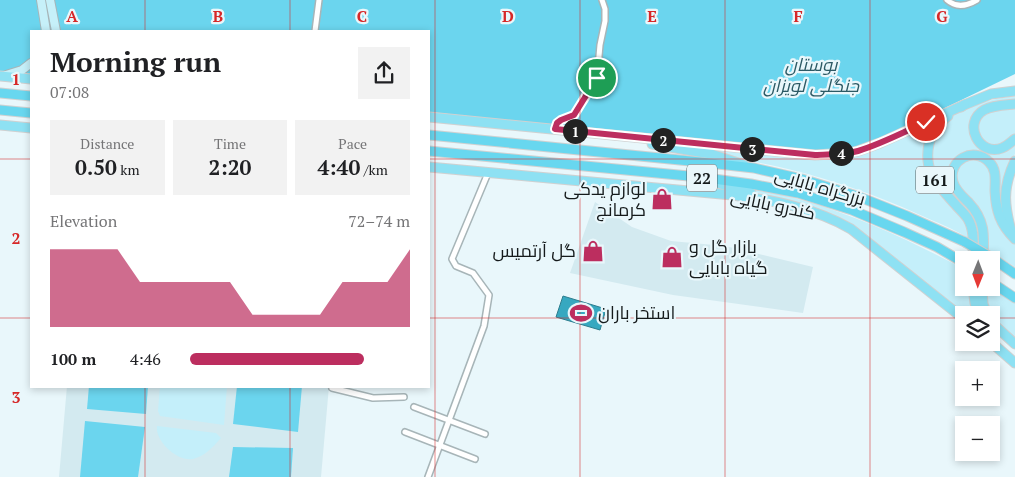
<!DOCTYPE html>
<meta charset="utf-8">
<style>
:root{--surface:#fff;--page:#f2f2f2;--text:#202124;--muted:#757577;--accent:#bc2e5f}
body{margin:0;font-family:"PT Serif",Cairo,serif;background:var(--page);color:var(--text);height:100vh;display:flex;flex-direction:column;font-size:19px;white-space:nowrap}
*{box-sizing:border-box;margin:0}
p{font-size:16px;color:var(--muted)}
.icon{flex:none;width:28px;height:28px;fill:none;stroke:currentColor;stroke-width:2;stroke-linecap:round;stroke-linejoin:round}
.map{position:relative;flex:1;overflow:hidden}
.details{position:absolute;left:30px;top:30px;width:400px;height:358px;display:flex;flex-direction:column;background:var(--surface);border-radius:0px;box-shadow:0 2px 8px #0003}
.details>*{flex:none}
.needle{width:32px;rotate:181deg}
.controls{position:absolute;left:955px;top:251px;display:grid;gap:10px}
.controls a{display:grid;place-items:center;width:45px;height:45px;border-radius:0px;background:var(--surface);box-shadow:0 2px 8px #0003;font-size:25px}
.pin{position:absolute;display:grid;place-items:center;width:42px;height:42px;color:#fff;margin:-21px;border:2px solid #fff;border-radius:50%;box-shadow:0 1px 5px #0007}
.km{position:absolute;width:25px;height:25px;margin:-12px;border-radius:50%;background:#222;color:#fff;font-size:14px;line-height:25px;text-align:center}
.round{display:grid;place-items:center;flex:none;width:52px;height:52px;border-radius:0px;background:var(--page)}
.summary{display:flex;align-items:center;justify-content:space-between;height:85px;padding:0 20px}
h1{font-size:28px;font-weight:700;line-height:38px}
.figures{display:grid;grid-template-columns:repeat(3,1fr);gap:8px;height:85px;padding:5px 20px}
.figures div{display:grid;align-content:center;border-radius:0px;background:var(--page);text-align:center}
.figures b{font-size:21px;font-weight:700}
.figures small{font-size:14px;font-weight:400}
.figures p{font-size:14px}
.chart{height:140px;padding:10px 20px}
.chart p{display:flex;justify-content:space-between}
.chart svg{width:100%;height:90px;margin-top:5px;fill:var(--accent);opacity:.7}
ul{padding:0 20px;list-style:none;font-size:16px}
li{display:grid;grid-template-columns:80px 60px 1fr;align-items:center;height:38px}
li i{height:12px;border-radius:6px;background:var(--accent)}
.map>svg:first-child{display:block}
</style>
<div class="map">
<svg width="1015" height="477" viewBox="0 0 1015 477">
<rect width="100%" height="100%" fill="#e9f7fb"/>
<!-- built -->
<g fill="#d3eaf0">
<path d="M595 202 632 227 671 241 725 246 813 267 803 313 673 295 570 273Z"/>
<path d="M67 386H329L321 477H59Z"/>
</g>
<!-- green -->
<g fill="#c4effa">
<path d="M1015 96V101L974 116 981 147 1015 142V154L1009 165 1003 213 1001 210 998 173 979 152 949 171 975 215 982 245 975 242 976 235 937 179 931 159 934 137 948 118 965 109 980 103 996 99Z"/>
<path d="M1015 106V136L998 147 984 143C975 127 974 129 984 113Z"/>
<path d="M939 119 925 162 965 221 970 239C954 229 936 222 918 214 876 195 833 180 788 169 749 160 710 154 672 142L833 157Z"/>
<path d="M967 158 986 162 989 165 1006 234 1015 244V267L986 248V238L959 188 955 170Z"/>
<path d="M741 188C762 191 784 195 805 201 860 217 913 242 964 269V288H970L977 315H964L893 259 807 207Z"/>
<path d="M991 286 1015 303V340L991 318V315H990L984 288H991Z"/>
<path d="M160 386H227L224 425 160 416 158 411Z"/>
<path d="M157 426 216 433 221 438C213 447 205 456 193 459 178 462 155 442 157 426Z"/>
</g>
<!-- forest -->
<g fill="#6bd5ee">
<path d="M0 0H1015V74L920 120 870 143 854 148 816 151 770 148 429 112V31H31V74L0 71Z"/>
<path d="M89 386H148L146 414 87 409Z"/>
<path d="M237 386H302L298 432 233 424Z"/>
<path d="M85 421 145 427 138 477H80Z"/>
<path d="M233 447 293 448 291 477H229Z"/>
</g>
<!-- water -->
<path fill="#37a8c0" stroke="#2d7d8e" d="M563 296 606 309 600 330 556 317Z"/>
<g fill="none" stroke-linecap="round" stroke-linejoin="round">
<!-- minor casing -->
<g stroke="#a7b5b8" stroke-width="8">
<g id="minor">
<path d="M947 0C956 8 967 6 977 0"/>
<path d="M315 31 319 0"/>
<path d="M555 129 557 123 561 120 574 115 597 78 600 45 605 21V9L602 0"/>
<path d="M333 386 332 388 373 398 404 397"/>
<path d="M414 407 485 434"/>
<path d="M405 432 475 459"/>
<path d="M428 477 484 326 489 295 473 273 456 266 452 259 488 173"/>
</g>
</g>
<!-- secondary casing -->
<g stroke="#a7b5b8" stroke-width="10">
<g id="secondary">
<path d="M41 0 46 31"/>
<path d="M50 0 56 31"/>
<path d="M6 75 22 70 31 63"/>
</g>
</g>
<!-- primary casing -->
<g stroke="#d0d1d1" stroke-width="11">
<g id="primary">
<path d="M0 76 31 79"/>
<path d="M1015 104C1005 105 993 105 984 110 962 123 979 157 1002 148 1007 146 1011 142 1015 139"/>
<path d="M961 107 964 105 991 94 1015 91"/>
<path d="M948 116C938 124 932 131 929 144 923 172 938 185 955 204 959 209 964 213 968 219 975 231 973 246 973 260"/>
<path d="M429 117 815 155 849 153 858 151 880 143 964 105"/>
<path d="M0 125 31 128"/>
<path d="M652 144 711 154 744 165"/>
<path d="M429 167 732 195C772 200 815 208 851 229L964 319"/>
<path d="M711 181 751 193"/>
<path d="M1012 234C1004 206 1002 188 1015 161"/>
<path d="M983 260C984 237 986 221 969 203 963 197 955 190 953 182 947 160 974 146 989 162 997 169 995 181 995 191 996 211 1000 224 1015 239"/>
<path d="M973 288 975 303 980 315"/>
<path d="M982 288 983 304 987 315"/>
<path d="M991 322 1015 344"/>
<path d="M991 342 1015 363"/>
</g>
</g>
<!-- trunk casing -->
<g stroke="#d0d1d1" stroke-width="11">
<g id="trunk">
<path d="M0 93 31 96"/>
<path d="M0 110 31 113"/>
<path d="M429 135 700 162 754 168 802 179 857 196 907 216 965 242"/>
<path d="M429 151 699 177 751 184 798 193 852 210 904 232 937 247 964 263"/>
<path d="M992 258 1015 274"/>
<path d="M991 282 1015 298"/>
</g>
</g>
<!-- minor -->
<use href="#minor" stroke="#fff" stroke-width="5"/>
<!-- secondary -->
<use href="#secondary" stroke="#c6f0f9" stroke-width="8"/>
<!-- primary -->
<use href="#primary" stroke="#8ee1f3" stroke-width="9"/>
<!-- trunk -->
<use href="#trunk" stroke="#68d7ef" stroke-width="9"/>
<!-- trunk-bridge casing -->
<g stroke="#d0d1d1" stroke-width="11" stroke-linecap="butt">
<path id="trunk-bridge" d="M965 242 992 258"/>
</g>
<!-- trunk-bridge -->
<use href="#trunk-bridge" stroke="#68d7ef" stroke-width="9"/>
</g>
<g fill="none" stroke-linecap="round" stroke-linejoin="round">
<!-- route casing -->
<g stroke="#fff" stroke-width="10">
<path id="route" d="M597 78 574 115 561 120 557 123 555 129 815 155C829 154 844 155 858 151 881 144 904 132 926 122"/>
</g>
<!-- route -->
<use href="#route" stroke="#bc2e5f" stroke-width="6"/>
</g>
<!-- grid -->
<path fill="none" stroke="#d62828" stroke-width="1" stroke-opacity="0.55" d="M145 0V31M290 0V31M435 0V477M580 0V477M725 0V477M870 0V477M0 159H31M429 159H1015M0 318H31M429 318H964M991 318H1015M145 386V477M290 386V477"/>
<!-- icons -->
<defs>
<g id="shop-bare" transform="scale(1.725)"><path d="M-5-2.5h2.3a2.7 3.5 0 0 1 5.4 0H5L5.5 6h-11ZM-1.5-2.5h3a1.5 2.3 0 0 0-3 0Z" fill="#bc2e5f" stroke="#e9f7fb" stroke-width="2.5" paint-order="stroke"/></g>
<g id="stadium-bare" transform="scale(1.725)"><path d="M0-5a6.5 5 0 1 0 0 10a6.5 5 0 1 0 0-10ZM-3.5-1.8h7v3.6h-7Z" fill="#bc2e5f" stroke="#e9f7fb" stroke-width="2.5" paint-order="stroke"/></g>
</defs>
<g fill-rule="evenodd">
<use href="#shop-bare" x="662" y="199"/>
<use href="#shop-bare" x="593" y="251"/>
<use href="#shop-bare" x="672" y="257"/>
<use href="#stadium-bare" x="581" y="313"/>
</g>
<g text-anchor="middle" stroke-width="4.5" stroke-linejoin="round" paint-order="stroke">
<!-- shield labels -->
<g fill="#e9f7fb" stroke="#555c5e" stroke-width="1">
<rect x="687" y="164.5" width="30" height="27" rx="4"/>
<rect x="916" y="166.5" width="38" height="27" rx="4"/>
</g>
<g font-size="16" font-weight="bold" fill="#151a1b">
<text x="702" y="184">22</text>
<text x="935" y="186">161</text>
</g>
<!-- park labels -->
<g font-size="18" font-style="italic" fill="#2c5a65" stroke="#e9f7fb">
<text x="811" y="71">بوستان<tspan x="811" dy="21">جنگلی لویزان</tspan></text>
</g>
<!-- street labels -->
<g font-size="18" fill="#151a1b" stroke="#e9f7fb">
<text transform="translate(820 187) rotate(16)" y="6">بزرگراه بابایی</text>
<text transform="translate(773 205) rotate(12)" y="6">کندرو بابایی</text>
</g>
<!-- poi labels -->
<g font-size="18" fill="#151a1b" stroke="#e9f7fb" text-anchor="end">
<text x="646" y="195">لوازم یدکی<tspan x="646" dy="21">کرمانج</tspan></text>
<text x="689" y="253" text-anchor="start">بازار گل و<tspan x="689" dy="21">گیاه بابایی</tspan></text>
<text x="576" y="257">گل آرتمیس</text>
<text x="598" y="319" text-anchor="start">استخر باران</text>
</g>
</g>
<g font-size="16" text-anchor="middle" font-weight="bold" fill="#d62828" stroke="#e9f7fb" stroke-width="4.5" stroke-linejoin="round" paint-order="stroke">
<text x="72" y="22">A</text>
<text x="218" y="22">B</text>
<text x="362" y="22">C</text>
<text x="508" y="22">D</text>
<text x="652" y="22">E</text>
<text x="798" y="22">F</text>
<text x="942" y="22">G</text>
<text x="16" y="85">1</text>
<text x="16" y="244">2</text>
<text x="16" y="403">3</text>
</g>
</svg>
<div class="controls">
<a><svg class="needle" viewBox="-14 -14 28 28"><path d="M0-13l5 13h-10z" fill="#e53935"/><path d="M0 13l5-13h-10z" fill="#757577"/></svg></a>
<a><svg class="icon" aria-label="layers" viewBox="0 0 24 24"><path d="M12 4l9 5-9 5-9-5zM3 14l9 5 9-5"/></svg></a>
<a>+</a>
<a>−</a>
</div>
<div class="pin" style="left:597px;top:78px;background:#1e9e55"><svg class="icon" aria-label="arrive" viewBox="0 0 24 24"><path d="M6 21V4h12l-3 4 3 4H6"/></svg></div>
<div class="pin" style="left:926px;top:122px;background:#d93025"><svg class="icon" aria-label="check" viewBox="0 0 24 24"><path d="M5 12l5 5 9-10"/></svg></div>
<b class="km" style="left:575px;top:131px">1</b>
<b class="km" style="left:663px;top:140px">2</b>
<b class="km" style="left:752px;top:149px">3</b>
<b class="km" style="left:841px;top:153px">4</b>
<section class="details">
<div class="summary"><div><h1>Morning run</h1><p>07:08</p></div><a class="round"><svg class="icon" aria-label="share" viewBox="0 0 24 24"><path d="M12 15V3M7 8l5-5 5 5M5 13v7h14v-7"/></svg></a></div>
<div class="figures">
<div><p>Distance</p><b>0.50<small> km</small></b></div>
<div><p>Time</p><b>2:20</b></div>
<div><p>Pace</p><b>4:40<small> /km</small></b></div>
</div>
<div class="chart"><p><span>Elevation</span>72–74 m</p>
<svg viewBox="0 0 160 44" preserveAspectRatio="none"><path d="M0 44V6L10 6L20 6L30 6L40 22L50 22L60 22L70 22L80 22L90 38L100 38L110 38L120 38L130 22L140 22L150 22L160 6V44z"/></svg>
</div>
<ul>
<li><b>100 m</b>4:46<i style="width:79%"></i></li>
</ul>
</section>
</div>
